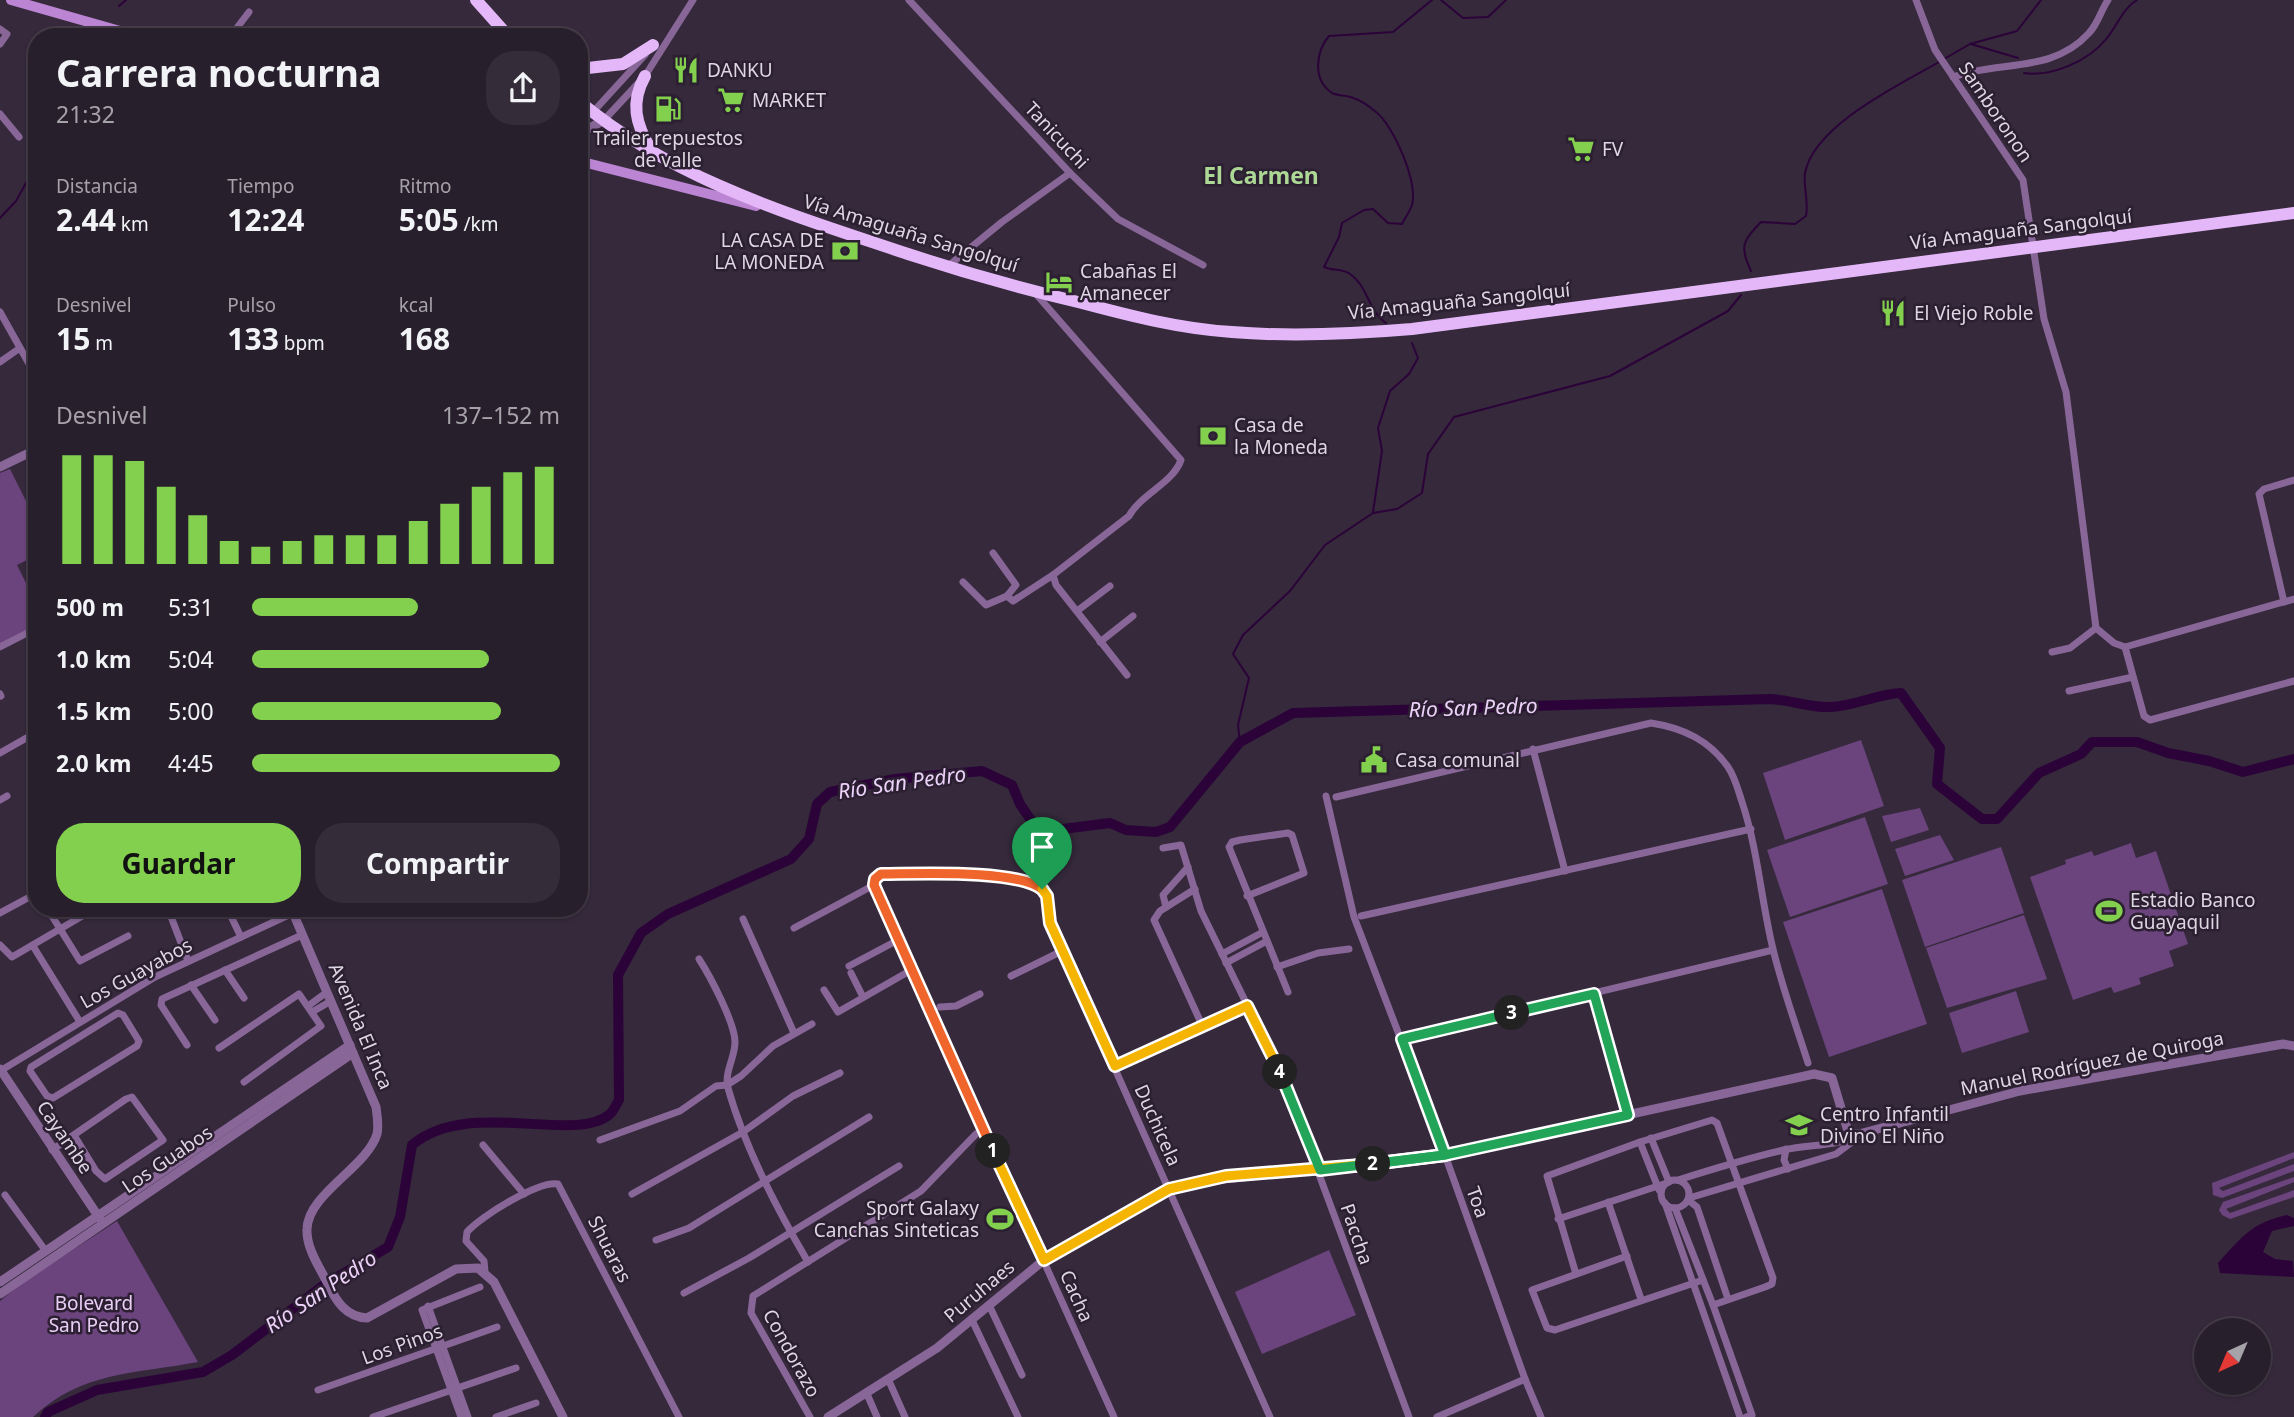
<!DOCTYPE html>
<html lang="es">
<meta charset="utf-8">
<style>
:root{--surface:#281f2c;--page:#342c38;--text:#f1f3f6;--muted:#a5a2a9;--line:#443d48;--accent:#83d04f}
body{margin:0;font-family:"Noto Sans",sans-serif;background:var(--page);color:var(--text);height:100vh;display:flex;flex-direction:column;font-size:26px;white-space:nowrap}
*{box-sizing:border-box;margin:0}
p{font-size:23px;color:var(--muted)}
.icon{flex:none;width:38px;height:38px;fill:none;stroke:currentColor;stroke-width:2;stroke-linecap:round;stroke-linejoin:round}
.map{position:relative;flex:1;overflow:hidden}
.drawer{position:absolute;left:28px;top:28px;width:560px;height:889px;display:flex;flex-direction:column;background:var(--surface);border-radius:28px;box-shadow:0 2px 5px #0004,0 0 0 2px var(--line)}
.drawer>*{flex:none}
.needle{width:46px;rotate:224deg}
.controls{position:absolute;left:2194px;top:1318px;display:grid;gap:14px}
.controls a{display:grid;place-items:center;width:77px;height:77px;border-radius:50%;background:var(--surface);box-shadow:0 2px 5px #0004,0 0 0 2px var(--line);font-size:35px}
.pin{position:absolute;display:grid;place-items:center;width:60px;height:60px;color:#fff;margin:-72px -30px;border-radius:50% 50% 50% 0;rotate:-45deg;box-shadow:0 0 7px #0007}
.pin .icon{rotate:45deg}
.km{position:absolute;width:35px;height:35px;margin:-18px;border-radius:50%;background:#222;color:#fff;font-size:19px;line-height:35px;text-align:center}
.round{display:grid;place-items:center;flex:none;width:74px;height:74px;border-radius:28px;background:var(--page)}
.headline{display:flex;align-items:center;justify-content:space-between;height:119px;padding:0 28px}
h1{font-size:38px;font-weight:700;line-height:52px}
.figures{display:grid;grid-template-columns:repeat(3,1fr);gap:10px;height:119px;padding:7px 28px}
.figures div{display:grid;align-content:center}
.figures b{font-size:30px;font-weight:700}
.figures small{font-size:19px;font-weight:400}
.figures p{font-size:19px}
.chart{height:196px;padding:14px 28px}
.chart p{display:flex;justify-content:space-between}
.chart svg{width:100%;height:126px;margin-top:7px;stroke:var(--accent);stroke-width:6}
.cta{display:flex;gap:14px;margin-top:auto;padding:14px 28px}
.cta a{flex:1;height:80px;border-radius:28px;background:var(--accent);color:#111;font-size:28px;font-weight:700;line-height:80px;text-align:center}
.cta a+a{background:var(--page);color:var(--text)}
ul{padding:0 28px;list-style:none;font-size:23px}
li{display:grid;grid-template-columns:112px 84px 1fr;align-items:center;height:52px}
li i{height:18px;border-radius:9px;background:var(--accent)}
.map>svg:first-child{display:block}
</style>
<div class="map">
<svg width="2294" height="1417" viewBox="0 0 2294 1417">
<rect width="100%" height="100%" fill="#35293b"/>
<!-- green -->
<g fill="#6b437d">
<path d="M10 469 37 523V555L17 565 37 605V625L0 644V473Z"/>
<path d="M1861 740 1884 806 1785 840 1763 773Z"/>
<path d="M1920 808 1929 830 1891 842 1882 816Z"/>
<path d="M1865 817 1888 884 1790 917 1767 850Z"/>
<path d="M1940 835 1954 860 1905 876 1895 849Z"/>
<path d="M2131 843 2136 858 2156 851 2188 944 2169 951 2174 966 2139 978 2141 984 2114 993 2111 987 2073 1000 2030 877 2066 864 2065 860 2092 851 2094 856Z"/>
<path d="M2001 847 2024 913 1925 947 1902 880Z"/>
<path d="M1882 889 1927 1024 1829 1057 1783 922Z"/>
<path d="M2024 915 2047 979 1947 1008 1926 948Z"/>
<path d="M2016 991 2029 1032 1962 1053 1949 1013Z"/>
<path d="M2294 1152V1158L2219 1188 2223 1191 2294 1164V1171L2222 1198 2213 1195 2212 1183Z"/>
<path d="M2294 1177V1182L2226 1209 2230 1213 2294 1190V1197L2230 1219 2222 1215 2219 1210 2223 1202Z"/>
<path d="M117 1221 198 1362C135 1374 82 1371 33 1417H0V1301L22 1283Z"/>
<path d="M1329 1250 1356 1315 1262 1354 1235 1292Z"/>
</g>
<!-- water -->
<path fill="#2b0339" d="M2287 1215 2294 1218V1226L2272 1231 2263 1252 2275 1259 2293 1261 2294 1277 2220 1273 2218 1263C2242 1237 2251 1223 2287 1215Z"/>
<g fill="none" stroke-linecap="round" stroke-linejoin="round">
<!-- stream -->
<g stroke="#2b0339" stroke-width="2">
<path d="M1441 0 1463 18 1488 17 1506 0"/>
<path d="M119 6 126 0"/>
<path d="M1971 44 2018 58"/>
<path d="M1944 59 1970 44 2017 31 2041 0"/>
<path d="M2024 73C2052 77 2089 61 2107 38 2117 26 2123 8 2137 0"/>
<path d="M0 218 16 201 37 163"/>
<path d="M1751 271C1739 246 1743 241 1761 222L1795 224 1806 216C1809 201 1803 187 1805 173 1814 125 1901 84 1939 62"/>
<path d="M1386 323C1368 311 1368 286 1350 274 1342 268 1332 271 1324 267L1339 237 1342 223 1364 210 1373 209 1388 223 1402 224C1405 218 1410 211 1412 205 1418 182 1394 126 1376 112 1370 107 1361 100 1353 98 1347 95 1338 96 1332 93 1312 80 1316 51 1329 36L1393 32 1432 0"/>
<path d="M1373 512 1382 451 1378 428 1390 391 1409 374 1418 358 1412 343"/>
<path d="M1240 742 1238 725 1249 678 1233 654 1243 635 1290 591 1325 545 1373 513 1397 509 1422 493 1428 454 1454 417 1610 376 1728 311 1741 295"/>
</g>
<!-- river -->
<path stroke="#2b0339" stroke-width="10" d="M45 1417 48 1412 97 1390 203 1372 232 1355 324 1285 388 1247 400 1217 412 1145C469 1097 575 1145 610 1114 614 1111 616 1104 619 1100L618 975 641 933 668 914 791 859 809 839 817 804 830 792 895 779 982 771 1012 785 1020 804 1039 832 1110 823 1126 830 1156 832 1170 827 1240 742 1293 713 1770 699C1790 700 1811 708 1831 707 1855 706 1877 694 1901 693L1940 748 1937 784 1982 819H1997L2039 773 2081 754 2092 742H2137L2168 753 2209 761 2243 772 2294 759"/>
<!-- minor -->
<g stroke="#886798" stroke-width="7">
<path d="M909 0 1070 173 1118 219 1203 265"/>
<path d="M1916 0 1935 50 2023 180 2044 319 2066 392 2096 628 2114 643 2125 647 2294 599"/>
<path d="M0 29 7 34 0 44"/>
<path d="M230 37 249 12"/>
<path d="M1953 77C1999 60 2052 74 2089 33 2098 24 2101 10 2108 0"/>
<path d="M593 112 645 55"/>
<path d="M0 114 19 137"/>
<path d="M604 120 645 76 693 0"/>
<path d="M947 267 1002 222 1070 173"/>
<path d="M1036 294 1181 460C1173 483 1141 494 1129 516L1053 575 1056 585 1127 675"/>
<path d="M0 312 37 378"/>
<path d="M0 362 20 348"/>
<path d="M993 553 1016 585 1007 596"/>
<path d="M963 582 986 605 1007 596 1013 601 1053 575"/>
<path d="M2284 602 2259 494 2264 489 2294 480"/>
<path d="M1077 611 1110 586"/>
<path d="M1100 642 1133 616"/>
<path d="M0 647 37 628"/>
<path d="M2125 647 2144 716 2150 720 2294 681"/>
<path d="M2052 652 2070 648 2096 628"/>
<path d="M2069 691 2133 677"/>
<path d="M0 694 1 696"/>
<path d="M1533 749 1565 871"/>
<path d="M0 753 37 732"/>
<path d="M1326 796 1354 917 1445 1155 1525 1379 1541 1417"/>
<path d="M1336 797 1651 723C1683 728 1709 740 1728 767 1735 777 1738 790 1742 802 1758 850 1761 900 1773 949 1782 987 1796 1025 1808 1063"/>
<path d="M0 800 7 796"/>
<path d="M1163 848 1181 845 1201 911 1284 1080 1409 1417"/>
<path d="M1195 889 1160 911 1154 920 1202 1025"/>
<path d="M1247 896 1304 873 1292 835 1288 833 1240 840 1232 842 1229 847 1288 992"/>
<path d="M1166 907 1163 895 1188 867"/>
<path d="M47 908 80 961 128 936"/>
<path d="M227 908 241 937"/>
<path d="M0 913 37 893"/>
<path d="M170 914 188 961"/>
<path d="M1361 916 1751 829"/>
<path d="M743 919 794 1033"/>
<path d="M794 928 874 885"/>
<path d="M0 945 12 957 96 908"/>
<path d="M33 946 80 1022"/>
<path d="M1222 954 1263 932"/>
<path d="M699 959C710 976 735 1023 735 1042 735 1058 724 1072 728 1088 744 1145 778 1211 808 1262"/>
<path d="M1226 963 1267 941"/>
<path d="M849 966 900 939"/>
<path d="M1277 967 1318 953 1349 949"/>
<path d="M225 970 244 998"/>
<path d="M851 973 863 997"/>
<path d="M1011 976 1062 951"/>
<path d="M191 985 215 1020"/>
<path d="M824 990 838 1012 913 969"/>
<path d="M1594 994 1628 1115"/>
<path d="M308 1006 327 992"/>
<path d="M940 1007 956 1006 980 994"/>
<path d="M312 1012 331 1001"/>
<path d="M118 1013 123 1015 139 1041 137 1046 53 1098 47 1096 30 1071 31 1067Z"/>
<path d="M1402 1039 1773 950"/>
<path d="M187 1045 161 1005 162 999 302 935"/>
<path d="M219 1048 299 994 321 1026 244 1082"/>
<path d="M1115 1066 1247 1006"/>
<path d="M0 1071 155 977 293 913"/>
<path d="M1651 1138 1669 1182"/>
<path d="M600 1140 680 1111 716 1086 727 1085 741 1076 773 1046 812 1024"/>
<path d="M1640 1142 1659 1190"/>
<path d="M483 1145 524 1194"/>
<path d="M1786 1149 1784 1160 1788 1169"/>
<path d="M52 1150 126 1099 132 1097 163 1140 105 1179 96 1171 74 1135"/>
<path d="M1678 1180C1713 1169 1748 1158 1784 1150 1809 1144 1837 1147 1859 1135"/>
<circle cx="1675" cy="1194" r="14"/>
<path d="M632 1194 743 1132 793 1096 840 1073"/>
<path d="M5 1195 45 1250"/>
<path d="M1689 1198 1836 1154 1852 1142"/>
<path d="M1688 1200 1697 1207 1728 1299"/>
<path d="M1608 1202 1641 1299"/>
<path d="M1665 1203 1740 1417"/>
<path d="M1675 1208 1713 1305"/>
<path d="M1558 1219 1667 1183"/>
<path d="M656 1240 689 1228 869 1117"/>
<path d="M1627 1256 1532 1290 1547 1328 1555 1330 1703 1280"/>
<path d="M485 1272 484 1261 466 1241 467 1232C480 1217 539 1180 558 1184L679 1417"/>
<path d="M1576 1274 1547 1176 1640 1142 1712 1120 1717 1123 1773 1278 1772 1284 1765 1287 1713 1305 1752 1415 1746 1417"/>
<path d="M684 1293 749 1258 899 1166"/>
<path d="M989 1305 1022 1375"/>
<path d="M428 1306 468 1417"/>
<path d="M972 1320 1018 1417"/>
<path d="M889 1381 905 1417"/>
<path d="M318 1390 497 1327"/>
<path d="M867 1394 877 1417"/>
<path d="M373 1417 516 1368"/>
<path d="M461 1417 422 1310 480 1287"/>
<path d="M496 1417 536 1403"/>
<path d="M810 1417 751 1313 753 1296 921 1191 976 1134 984 1130"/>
<path d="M1114 1417 874 885 875 879 881 874C910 874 1022 871 1041 887 1050 896 1048 911 1050 923L1270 1417"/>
<path d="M1437 1417 1525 1379"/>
</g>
<!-- tertiary -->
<g stroke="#886798" stroke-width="9">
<path d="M579 134 604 120"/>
<path d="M0 467 37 449"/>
<path d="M291 908 376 1107C377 1115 379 1125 377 1134 367 1167 308 1194 307 1229 306 1248 320 1268 328 1284 336 1301 346 1317 367 1318L456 1269 478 1268 494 1282 563 1417"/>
<path d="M0 1069 100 1219"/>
<path d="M0 1282 350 1045"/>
<path d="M0 1294 353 1053"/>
<path d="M828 1417 937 1348 1044 1260 1169 1189 1197 1182 1445 1155 1814 1074 1832 1078 1847 1128 1852 1134H1859L2020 1091 2283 1044 2294 1046"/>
</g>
<!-- secondary -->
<g stroke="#bb85d4" stroke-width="10">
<path d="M11 0 141 37"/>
<path d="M579 161 756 206"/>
</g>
<!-- trunk -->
<g stroke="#e4b8f8" stroke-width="12">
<path d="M476 0 509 37"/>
<path d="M579 69 623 64 653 45"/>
<path d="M645 76C630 103 636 124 650 148"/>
<path d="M579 101C675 181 792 215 908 254 966 273 1023 289 1082 303 1131 316 1181 329 1232 332 1292 337 1353 334 1412 329L2294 213"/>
</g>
</g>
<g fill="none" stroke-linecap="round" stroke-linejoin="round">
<!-- split-1 casing -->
<g stroke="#fff" stroke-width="14">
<path id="split-1" d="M993 1151 874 885 875 879 881 874C917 874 1016 869 1042 889"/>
</g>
<!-- split-2 casing -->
<g stroke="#fff" stroke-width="14">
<path id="split-2" d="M993 1151 1044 1260 1169 1189 1226 1176 1373 1164"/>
</g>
<!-- split-3 casing -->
<g stroke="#fff" stroke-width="14">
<path id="split-3" d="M1373 1164 1445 1155 1628 1115 1594 994 1512 1013"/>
</g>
<!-- split-4 casing -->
<g stroke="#fff" stroke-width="14">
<path id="split-4" d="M1280 1072 1320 1170 1445 1155 1402 1039 1512 1013"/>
</g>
<!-- split-5 casing -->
<g stroke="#fff" stroke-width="14">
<path id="split-5" d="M1042 889 1047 896 1050 923 1115 1066 1247 1006 1280 1072"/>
</g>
<!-- split-1 -->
<use href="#split-1" stroke="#f0652b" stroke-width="9"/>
<!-- split-2 -->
<use href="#split-2" stroke="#f5b400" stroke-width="9"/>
<!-- split-3 -->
<use href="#split-3" stroke="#22a559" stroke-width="9"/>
<!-- split-4 -->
<use href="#split-4" stroke="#22a559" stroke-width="9"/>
<!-- split-5 -->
<use href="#split-5" stroke="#f5b400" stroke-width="9"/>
</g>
<!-- icons -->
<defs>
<g id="restaurant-bare" transform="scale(2.1)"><path d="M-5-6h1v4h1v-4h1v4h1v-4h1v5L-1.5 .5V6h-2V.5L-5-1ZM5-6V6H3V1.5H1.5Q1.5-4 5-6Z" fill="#83d04f" stroke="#2b1f31" stroke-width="2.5" paint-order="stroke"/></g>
<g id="supermarket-bare" transform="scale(2.1)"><path d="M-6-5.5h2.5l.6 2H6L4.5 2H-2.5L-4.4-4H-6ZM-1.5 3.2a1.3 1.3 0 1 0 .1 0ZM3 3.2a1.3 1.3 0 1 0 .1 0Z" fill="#83d04f" stroke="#2b1f31" stroke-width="2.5" paint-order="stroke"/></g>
<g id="fuel-bare" transform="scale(2.1)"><path d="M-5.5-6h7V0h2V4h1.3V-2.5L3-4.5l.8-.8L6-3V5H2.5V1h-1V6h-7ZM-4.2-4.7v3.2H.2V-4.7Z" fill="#83d04f" stroke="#2b1f31" stroke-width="2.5" paint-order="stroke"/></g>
<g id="bank-bare" transform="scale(2.1)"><path d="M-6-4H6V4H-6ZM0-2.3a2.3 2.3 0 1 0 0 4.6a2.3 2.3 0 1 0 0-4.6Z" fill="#83d04f" stroke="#2b1f31" stroke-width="2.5" paint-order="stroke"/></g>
<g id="hotel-bare" transform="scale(2.1)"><path d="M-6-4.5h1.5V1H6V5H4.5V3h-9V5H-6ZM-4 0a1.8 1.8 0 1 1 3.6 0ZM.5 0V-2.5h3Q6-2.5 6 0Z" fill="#83d04f" stroke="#2b1f31" stroke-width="2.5" paint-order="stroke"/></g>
<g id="civic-bare" transform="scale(2.1)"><path d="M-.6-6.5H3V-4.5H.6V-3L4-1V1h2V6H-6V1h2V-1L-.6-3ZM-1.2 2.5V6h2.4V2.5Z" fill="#83d04f" stroke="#2b1f31" stroke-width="2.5" paint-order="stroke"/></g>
<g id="stadium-bare" transform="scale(2.1)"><path d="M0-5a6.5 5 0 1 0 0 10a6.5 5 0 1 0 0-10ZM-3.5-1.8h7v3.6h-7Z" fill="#83d04f" stroke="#2b1f31" stroke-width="2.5" paint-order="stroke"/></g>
<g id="school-bare" transform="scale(2.1)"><path d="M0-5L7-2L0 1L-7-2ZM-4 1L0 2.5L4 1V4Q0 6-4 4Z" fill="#83d04f" stroke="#2b1f31" stroke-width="2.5" paint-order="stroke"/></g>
</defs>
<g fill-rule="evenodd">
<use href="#restaurant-bare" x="686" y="70"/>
<use href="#supermarket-bare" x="731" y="100"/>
<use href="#fuel-bare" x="668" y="109"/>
<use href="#supermarket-bare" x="1581" y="149"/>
<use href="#bank-bare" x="845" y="251"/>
<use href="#hotel-bare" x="1059" y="282"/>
<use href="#restaurant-bare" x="1893" y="313"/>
<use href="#bank-bare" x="1213" y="436"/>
<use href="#civic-bare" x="1374" y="760"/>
<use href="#stadium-bare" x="2109" y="911"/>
<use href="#school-bare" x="1799" y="1125"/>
<use href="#stadium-bare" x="1000" y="1219"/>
</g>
<g text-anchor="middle" stroke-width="5" stroke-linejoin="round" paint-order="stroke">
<!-- poi labels -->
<g font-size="19" fill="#ded6e2" stroke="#2b1f31" text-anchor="start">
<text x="707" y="77">DANKU</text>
<text x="752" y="107">MARKET</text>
<text x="668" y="145" text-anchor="middle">Trailer repuestos<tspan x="668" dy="22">de valle</tspan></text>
<text x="1602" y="156">FV</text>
<text x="824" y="247" text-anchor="end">LA CASA DE<tspan x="824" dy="22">LA MONEDA</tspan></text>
<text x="1080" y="278">Cabañas El<tspan x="1080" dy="22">Amanecer</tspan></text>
<text x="1914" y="320">El Viejo Roble</text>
<text x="1234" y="432">Casa de<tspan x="1234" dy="22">la Moneda</tspan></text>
<text x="1395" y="767">Casa comunal</text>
<text x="2130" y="907">Estadio Banco<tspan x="2130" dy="22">Guayaquil</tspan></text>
<text x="1820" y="1121">Centro Infantil<tspan x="1820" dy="22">Divino El Niño</tspan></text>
<text x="979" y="1215" text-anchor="end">Sport Galaxy<tspan x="979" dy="22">Canchas Sinteticas</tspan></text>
</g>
<!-- street labels -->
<g font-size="19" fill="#ded6e2" stroke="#2b1f31">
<text transform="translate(1996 112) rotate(56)" y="7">Samboronon</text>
<text transform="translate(1057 135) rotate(47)" y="7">Tanicuchi</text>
<text transform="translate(2021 229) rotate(-7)" y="7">Vía Amaguaña Sangolquí</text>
<text transform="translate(911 233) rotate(17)" y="7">Vía Amaguaña Sangolquí</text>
<text transform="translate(1459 301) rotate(-6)" y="7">Vía Amaguaña Sangolquí</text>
<text transform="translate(136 973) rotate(-29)" y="7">Los Guayabos</text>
<text transform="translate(361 1026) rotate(67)" y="7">Avenida El Inca</text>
<text transform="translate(2092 1063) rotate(-11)" y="7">Manuel Rodríguez de Quiroga</text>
<text transform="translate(1158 1125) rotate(66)" y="7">Duchicela</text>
<text transform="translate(65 1137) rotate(56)" y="7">Cayambe</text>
<text transform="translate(167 1159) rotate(-34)" y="7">Los Guabos</text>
<text transform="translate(1478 1202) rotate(70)" y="7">Toa</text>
<text transform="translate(1357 1234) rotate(71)" y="7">Paccha</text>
<text transform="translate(610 1249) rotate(63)" y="7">Shuaras</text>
<text transform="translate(979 1291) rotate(-40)" y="7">Puruhaes</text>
<text transform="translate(1077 1296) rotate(66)" y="7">Cacha</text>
<text transform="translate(402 1344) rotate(-20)" y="7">Los Pinos</text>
<text transform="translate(792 1353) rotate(61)" y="7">Condorazo</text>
</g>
<!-- park labels -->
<g font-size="19" fill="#e9cef6" stroke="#2b1f31">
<text x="94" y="1310">Bolevard<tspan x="94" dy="22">San Pedro</tspan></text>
</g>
<!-- water labels -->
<g font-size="21" font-style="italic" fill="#ecd1f9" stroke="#2b1f31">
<text transform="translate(1473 708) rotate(-2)" y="7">Río San Pedro</text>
<text transform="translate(902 783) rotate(-8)" y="7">Río San Pedro</text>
<text transform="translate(321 1292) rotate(-34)" y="7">Río San Pedro</text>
</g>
<!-- quarter labels -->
<g font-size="23" font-weight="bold" fill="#acd795" stroke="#2b1f31">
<text x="1261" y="184">El Carmen</text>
</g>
</g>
</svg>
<div class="controls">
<a><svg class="needle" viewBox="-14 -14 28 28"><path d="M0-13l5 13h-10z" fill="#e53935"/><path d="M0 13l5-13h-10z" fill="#a5a2a9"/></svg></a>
</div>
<div class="pin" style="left:1042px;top:889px;background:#1e9e55"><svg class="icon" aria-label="arrive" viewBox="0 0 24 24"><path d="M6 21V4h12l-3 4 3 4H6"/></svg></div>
<b class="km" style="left:993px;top:1151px">1</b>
<b class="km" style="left:1373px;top:1164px">2</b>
<b class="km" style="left:1512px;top:1013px">3</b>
<b class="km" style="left:1280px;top:1072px">4</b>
<section class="drawer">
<div class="headline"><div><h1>Carrera nocturna</h1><p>21:32</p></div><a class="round"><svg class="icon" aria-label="share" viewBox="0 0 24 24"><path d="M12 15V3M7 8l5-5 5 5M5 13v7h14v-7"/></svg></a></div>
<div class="figures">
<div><p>Distancia</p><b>2.44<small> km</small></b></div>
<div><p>Tiempo</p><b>12:24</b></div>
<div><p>Ritmo</p><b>5:05<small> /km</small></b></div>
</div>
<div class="figures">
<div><p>Desnivel</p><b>15<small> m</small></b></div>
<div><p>Pulso</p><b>133<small> bpm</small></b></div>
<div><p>kcal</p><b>168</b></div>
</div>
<div class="chart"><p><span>Desnivel</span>137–152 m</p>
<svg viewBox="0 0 160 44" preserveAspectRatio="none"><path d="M5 44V6M15 44V6M25 44V8M35 44V17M45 44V27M55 44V36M65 44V38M75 44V36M85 44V34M95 44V34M105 44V34M115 44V29M125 44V23M135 44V17M145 44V12M155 44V10"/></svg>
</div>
<ul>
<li><b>500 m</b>5:31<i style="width:54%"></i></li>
<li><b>1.0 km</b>5:04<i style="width:77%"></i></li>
<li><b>1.5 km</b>5:00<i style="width:81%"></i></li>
<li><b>2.0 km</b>4:45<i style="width:100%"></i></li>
</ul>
<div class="cta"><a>Guardar</a><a>Compartir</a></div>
</section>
</div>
